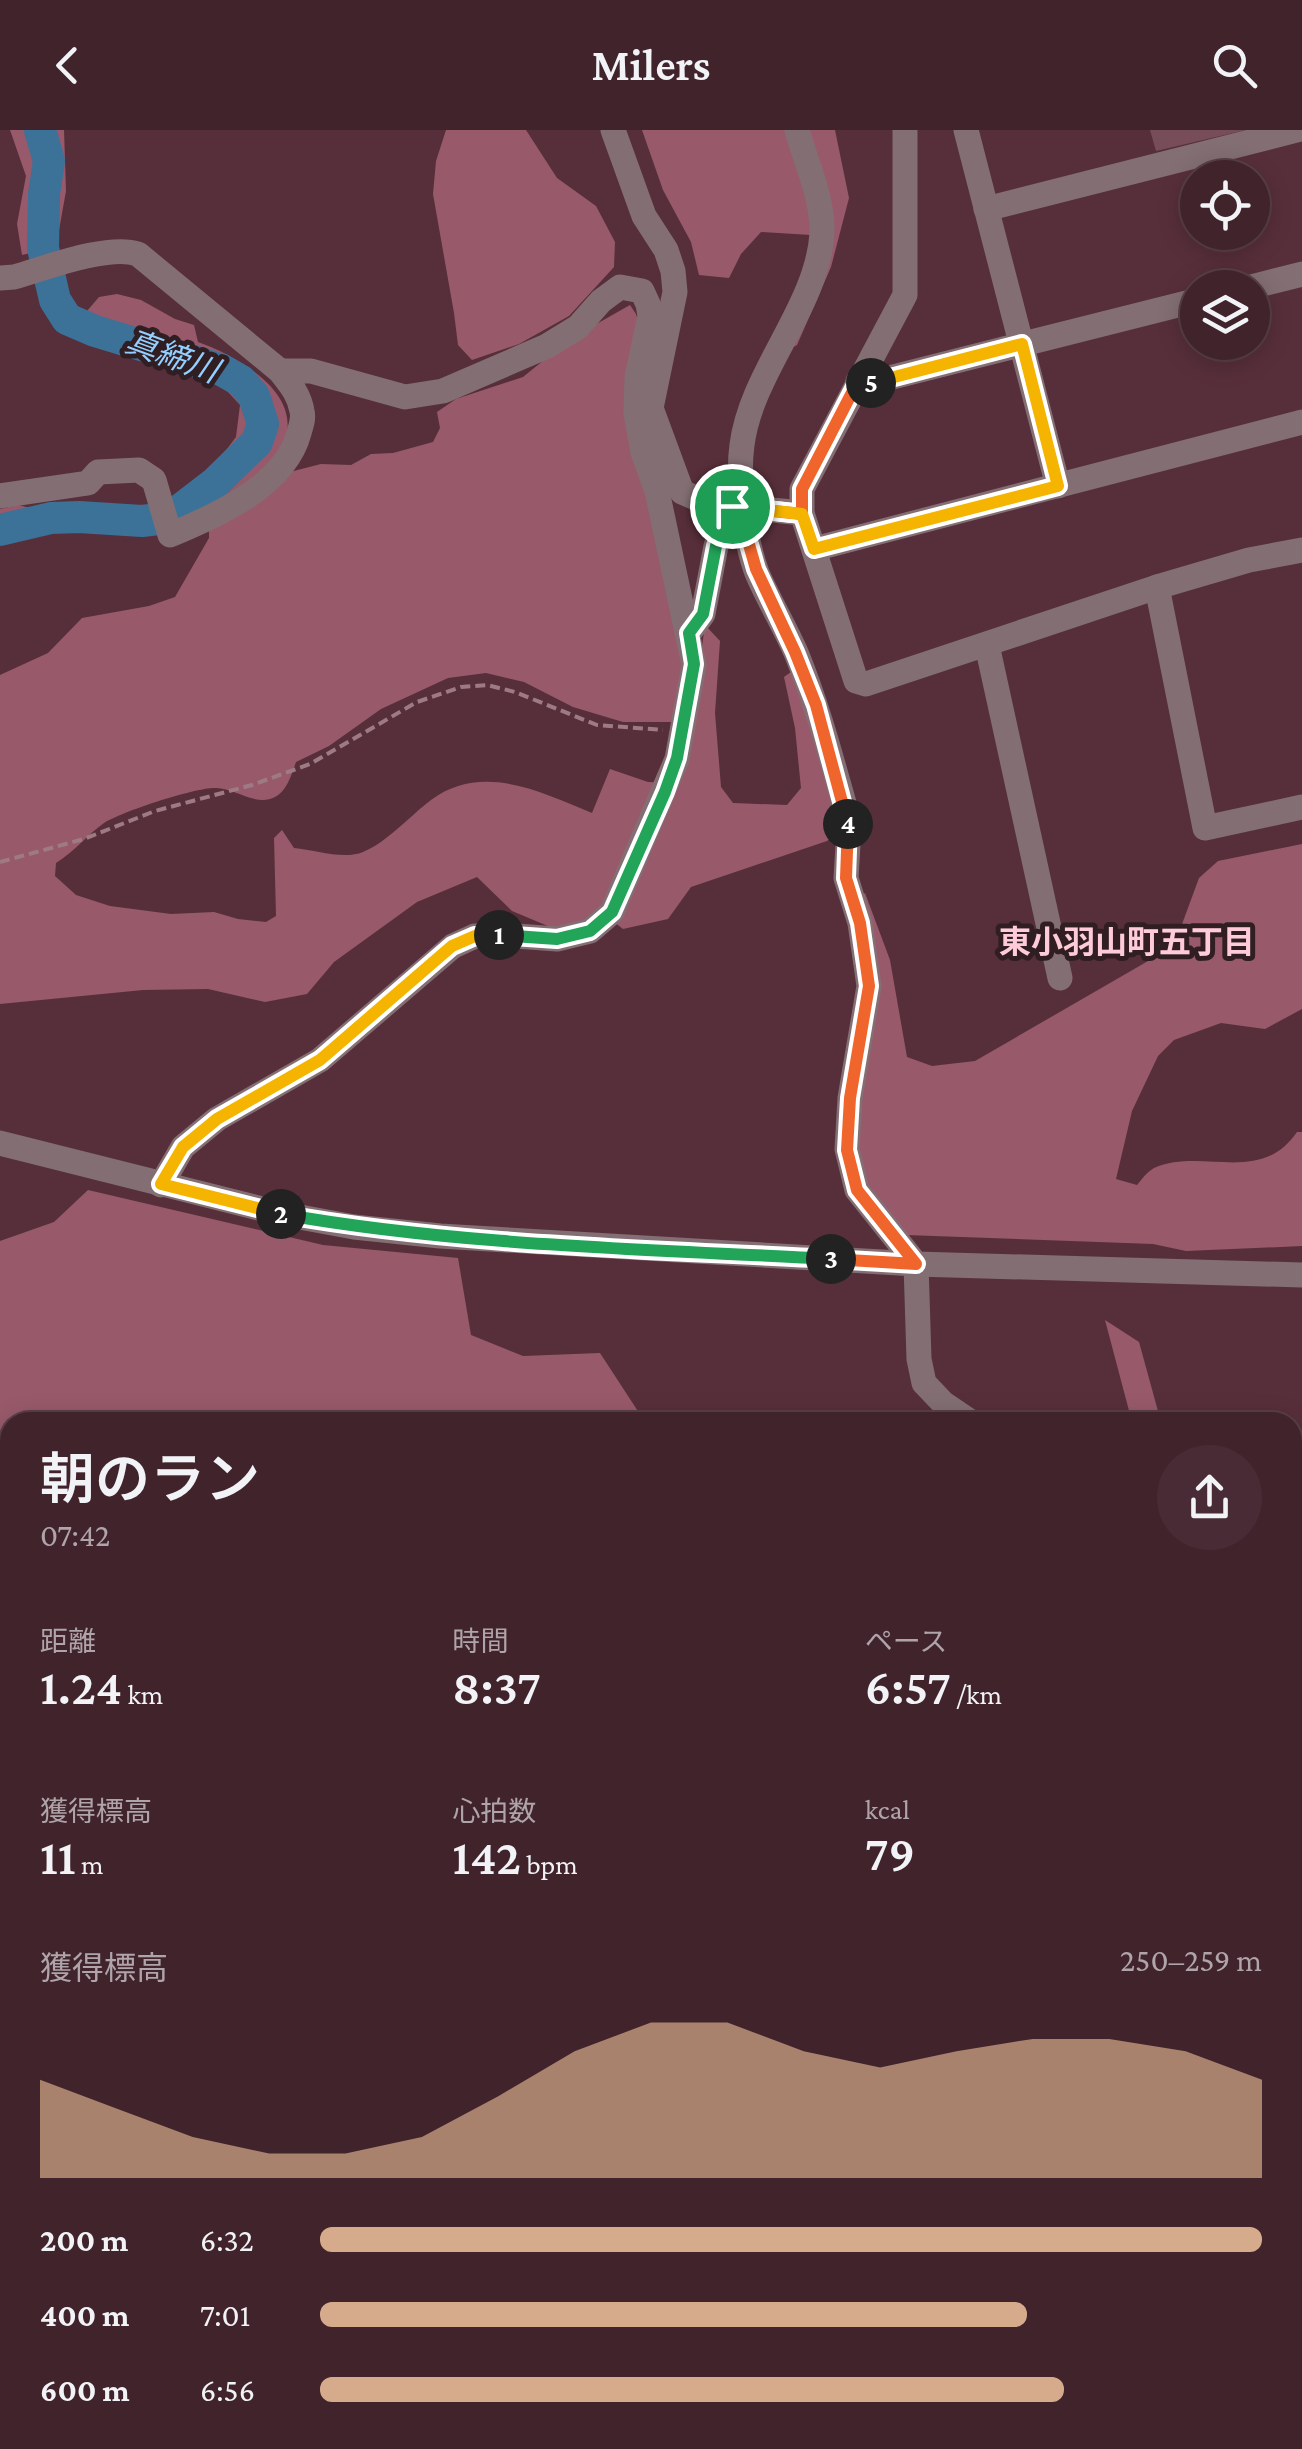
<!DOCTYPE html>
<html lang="ja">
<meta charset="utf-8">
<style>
:root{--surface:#41232c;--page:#482b34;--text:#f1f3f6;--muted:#aea4a9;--line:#5a4048;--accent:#d6ab8b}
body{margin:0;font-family:"Crimson Pro","Noto Sans JP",serif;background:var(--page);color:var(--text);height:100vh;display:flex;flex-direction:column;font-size:38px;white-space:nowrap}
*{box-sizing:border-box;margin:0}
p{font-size:32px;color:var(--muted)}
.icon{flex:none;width:55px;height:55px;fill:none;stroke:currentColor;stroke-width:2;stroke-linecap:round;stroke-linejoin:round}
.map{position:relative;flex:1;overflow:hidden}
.panel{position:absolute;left:0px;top:1282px;width:1302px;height:1038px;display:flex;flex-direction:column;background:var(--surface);border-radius:30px 30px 0 0;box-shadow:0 5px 25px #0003,0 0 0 2px var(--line)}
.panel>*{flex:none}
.fabs{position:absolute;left:1180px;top:30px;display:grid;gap:20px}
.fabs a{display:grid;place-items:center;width:90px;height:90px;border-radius:50%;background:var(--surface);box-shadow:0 5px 25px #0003,0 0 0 2px var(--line);font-size:50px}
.pin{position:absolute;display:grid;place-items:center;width:85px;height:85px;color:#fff;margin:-42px;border:5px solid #fff;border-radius:50%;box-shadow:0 2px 10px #0007}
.km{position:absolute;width:50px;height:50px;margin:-25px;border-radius:50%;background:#222;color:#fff;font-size:28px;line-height:50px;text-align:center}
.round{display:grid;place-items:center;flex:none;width:105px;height:105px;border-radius:52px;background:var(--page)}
.overview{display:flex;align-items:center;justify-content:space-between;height:170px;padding:0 40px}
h1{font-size:55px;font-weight:600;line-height:75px}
.metrics{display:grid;grid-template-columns:repeat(3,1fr);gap:15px;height:170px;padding:10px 40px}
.metrics div{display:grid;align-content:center}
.metrics b{font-size:50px;font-weight:600}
.metrics small{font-size:28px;font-weight:400}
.metrics p{font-size:28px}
.chart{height:280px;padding:20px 40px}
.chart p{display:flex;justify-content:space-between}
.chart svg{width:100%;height:180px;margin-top:10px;fill:var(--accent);opacity:.7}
ul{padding:0 40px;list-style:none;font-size:32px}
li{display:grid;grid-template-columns:160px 120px 1fr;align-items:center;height:75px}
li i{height:25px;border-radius:12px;background:var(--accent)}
header{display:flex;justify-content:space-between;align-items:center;height:130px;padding:0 40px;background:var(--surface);font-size:45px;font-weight:600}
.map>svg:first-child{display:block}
</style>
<header><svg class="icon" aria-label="back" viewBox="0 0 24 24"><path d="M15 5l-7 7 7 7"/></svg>Milers<svg class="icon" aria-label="search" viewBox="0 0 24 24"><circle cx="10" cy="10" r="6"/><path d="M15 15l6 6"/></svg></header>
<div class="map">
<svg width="1302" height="2319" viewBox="0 0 1302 2319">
<rect width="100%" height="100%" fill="#572f3a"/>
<!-- green -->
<path fill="#764d58" d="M1150 0H1246L1156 21Z"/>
<!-- forest -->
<g fill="#985a6b">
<path d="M10 0H64L66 61 56 117 22 125 17 94 26 46Z"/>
<path d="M446 0H526L557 48 596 76 615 112 614 137 569 186 519 214 472 230 458 215 454 183 433 64 436 31Z"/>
<path d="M642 0H835L849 68 831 137 797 215 786 221 811 105 761 102 741 124 729 148 699 145 691 112 663 60Z"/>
<path d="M117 164 141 170 175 189 194 195 198 212C229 223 282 251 287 288 290 306 284 326 282 344L321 334 351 335 371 324 393 323 433 312 440 298 437 282 456 269 523 247 570 209 630 175 636 184 641 200 687 539 676 592H623L573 577 524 552 486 543 448 548 381 579 329 616 296 632C291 646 286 665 270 669 252 674 234 658 216 658 196 657 121 682 104 693 87 705 74 722 56 733L55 746 76 765 110 776 171 784 214 782 238 789 266 792 276 786 274 708 282 700 294 718C315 720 344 730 363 722 386 713 411 685 431 670 482 632 541 662 592 683L610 639 648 652 676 653 696 560 705 495 720 511 715 583 721 657 733 673 787 675 801 658 795 598 784 547 795 539 844 698 827 711 691 757 668 789 623 799 600 781 587 798 555 799 512 781 477 747 417 772 334 832 307 864 265 872 208 859 143 860 0 874V545L48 523 82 488 149 476 175 467 209 408V377L192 365 236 307 240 275 217 250 147 214 86 189 87 181 99 167Z"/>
<path d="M18 375 34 379 33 399 0 411V379Z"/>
<path d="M1302 714V879L1265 899 1221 893 1174 910 1158 926 1132 981 1116 1049 1137 1055C1142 1049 1147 1042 1154 1038 1203 1017 1260 1056 1297 1002H1302V1116L1186 1121 1153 1114 906 1105 858 1041 861 766 865 763 890 830 907 927 932 936 975 931 1174 816 1199 748 1218 731Z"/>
<path d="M88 1060 323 1115 458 1128 471 1205 523 1226 600 1223 645 1292H10V2186L0 2188V1111L54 1092Z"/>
<path d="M1105 1190 1139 1212 1161 1292H1132Z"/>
<path d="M1292 1845 1302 1854V1893L1293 1888Z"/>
<path d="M1302 2174V2319H1263L1266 2310H1292L1293 2192Z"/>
<path d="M10 2243V2310H1189L1202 2319H0V2249Z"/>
</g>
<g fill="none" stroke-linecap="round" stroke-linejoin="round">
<!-- river -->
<path stroke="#3c7198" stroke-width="32" d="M0 400 51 388 79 387 142 391 167 388 176 383 215 353 257 312 263 294 254 266 241 251 220 239 95 201 67 189 55 170 43 118 44 64 49 31 40 0"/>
<!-- path -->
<path stroke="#9e7b84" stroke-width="4" stroke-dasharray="10 5" stroke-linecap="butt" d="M0 732 84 709 155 681 252 655 310 634 417 572 461 557 487 555 515 562 597 595 663 600"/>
<!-- minor -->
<g stroke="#836f73" stroke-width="25">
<path d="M613 0 644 86 666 120 673 141 675 162 651 278 682 362 698 369 732 376"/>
<path d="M797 0C806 33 823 68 822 103 818 176 751 242 742 315 737 350 745 411 757 443 769 471 785 497 797 525 818 577 832 631 847 684L849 698 846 748 860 793 869 856 850 968 847 1019 857 1060 916 1134 919 1229 924 1253 943 1273 971 1292"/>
<path d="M905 0V165L802 359V383L856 551 866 554 1157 457 1249 430 1302 420"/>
<path d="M966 0 1058 356"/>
<path d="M986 79 1297 0"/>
<path d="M0 148 14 147C46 138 108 114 138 124L280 241C290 254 299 264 302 281 304 289 301 295 299 303 285 356 216 386 170 405L154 350 139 340 98 342 88 353 0 366"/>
<path d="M1247 158 1302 144"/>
<path d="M858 251 869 253 1198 170"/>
<path d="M814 419 1302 292"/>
<path d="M1157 457 1205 698 1302 677"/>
<path d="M689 503 703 484 716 416 732 376 802 383"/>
<path d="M987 515 1060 848"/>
<path d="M0 1013 278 1083 354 1097 440 1106 916 1134 1302 1145"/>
<path d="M161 1055 183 1017 217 989 320 930 453 816 475 806 503 805 557 809 590 801 612 782 677 629 694 535 657 361 643 322 636 283 637 247 650 186 648 174 642 161 620 157 601 171 578 197 547 216 443 261 405 267 311 241H280"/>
<path d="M1292 1630 1302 1644"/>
</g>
</g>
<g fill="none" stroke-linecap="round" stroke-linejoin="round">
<!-- split-1 casing -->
<g stroke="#fff" stroke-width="20">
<path id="split-1" d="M499 805 557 809 590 801 612 782 665 662 677 628 694 534 689 503 703 484 716 416 732 376"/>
</g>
<!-- split-2 casing -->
<g stroke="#fff" stroke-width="20">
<path id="split-2" d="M281 1084 161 1054 183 1017 217 989 320 930 452 816 475 806 499 805"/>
</g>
<!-- split-3 casing -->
<g stroke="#fff" stroke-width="20">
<path id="split-3" d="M281 1084C461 1116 648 1119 831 1129"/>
</g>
<!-- split-4 casing -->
<g stroke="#fff" stroke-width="20">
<path id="split-4" d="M831 1129 916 1134 857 1060 847 1020 850 968 869 856 860 793 846 748 848 694"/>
</g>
<!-- split-5 casing -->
<g stroke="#fff" stroke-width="20">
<path id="split-5" d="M848 694 816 575 795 522 756 439 746 404 744 378 802 384V359L858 251 871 253"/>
</g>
<!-- split-6 casing -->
<g stroke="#fff" stroke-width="20">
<path id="split-6" d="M732 376 802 384 814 419 1058 356 1022 214 871 253"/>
</g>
<!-- split-1 -->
<use href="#split-1" stroke="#22a559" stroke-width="12"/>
<!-- split-2 -->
<use href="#split-2" stroke="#f5b400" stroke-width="12"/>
<!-- split-3 -->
<use href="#split-3" stroke="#22a559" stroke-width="12"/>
<!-- split-4 -->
<use href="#split-4" stroke="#f0652b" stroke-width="12"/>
<!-- split-5 -->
<use href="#split-5" stroke="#f0652b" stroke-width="12"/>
<!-- split-6 -->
<use href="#split-6" stroke="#f5b400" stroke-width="12"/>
</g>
<g text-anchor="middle" stroke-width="10" stroke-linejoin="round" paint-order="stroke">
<!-- water labels -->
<g font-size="32" font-style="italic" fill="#93d0ff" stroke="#301e23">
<text transform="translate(172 226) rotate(20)" y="11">真締川</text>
</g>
<!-- neighbourhood labels -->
<g font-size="32" font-weight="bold" fill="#ffcbd8" stroke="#301e23">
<text x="1127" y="823">東小羽山町五丁目</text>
</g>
</g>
</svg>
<div class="fabs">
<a><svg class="icon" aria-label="locate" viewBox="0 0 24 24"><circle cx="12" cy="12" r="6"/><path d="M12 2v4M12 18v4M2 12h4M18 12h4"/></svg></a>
<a><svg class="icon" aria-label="layers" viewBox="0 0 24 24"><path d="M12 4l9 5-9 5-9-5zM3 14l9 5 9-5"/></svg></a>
</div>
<div class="pin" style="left:732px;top:376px;background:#1e9e55"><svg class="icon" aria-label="arrive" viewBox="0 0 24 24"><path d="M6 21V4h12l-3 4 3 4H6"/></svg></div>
<b class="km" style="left:499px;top:805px">1</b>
<b class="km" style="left:281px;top:1084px">2</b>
<b class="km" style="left:831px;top:1129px">3</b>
<b class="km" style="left:848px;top:694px">4</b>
<b class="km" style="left:871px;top:253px">5</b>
<section class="panel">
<div class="overview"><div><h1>朝のラン</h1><p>07:42</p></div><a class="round"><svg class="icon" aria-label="share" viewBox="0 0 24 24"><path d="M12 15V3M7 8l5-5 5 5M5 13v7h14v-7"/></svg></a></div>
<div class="metrics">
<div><p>距離</p><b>1.24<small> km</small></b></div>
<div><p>時間</p><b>8:37</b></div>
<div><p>ペース</p><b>6:57<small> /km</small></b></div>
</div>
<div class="metrics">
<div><p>獲得標高</p><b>11<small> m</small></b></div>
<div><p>心拍数</p><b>142<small> bpm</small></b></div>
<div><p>kcal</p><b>79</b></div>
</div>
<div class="chart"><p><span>獲得標高</span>250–259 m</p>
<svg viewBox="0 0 160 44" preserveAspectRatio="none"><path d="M0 44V20L10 27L20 34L30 38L40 38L50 34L60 24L70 13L80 6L90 6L100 13L110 17L120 13L130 10L140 10L150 13L160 20V44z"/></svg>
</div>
<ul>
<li><b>200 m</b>6:32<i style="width:100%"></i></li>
<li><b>400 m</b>7:01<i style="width:75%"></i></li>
<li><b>600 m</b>6:56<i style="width:79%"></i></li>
</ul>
</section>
</div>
